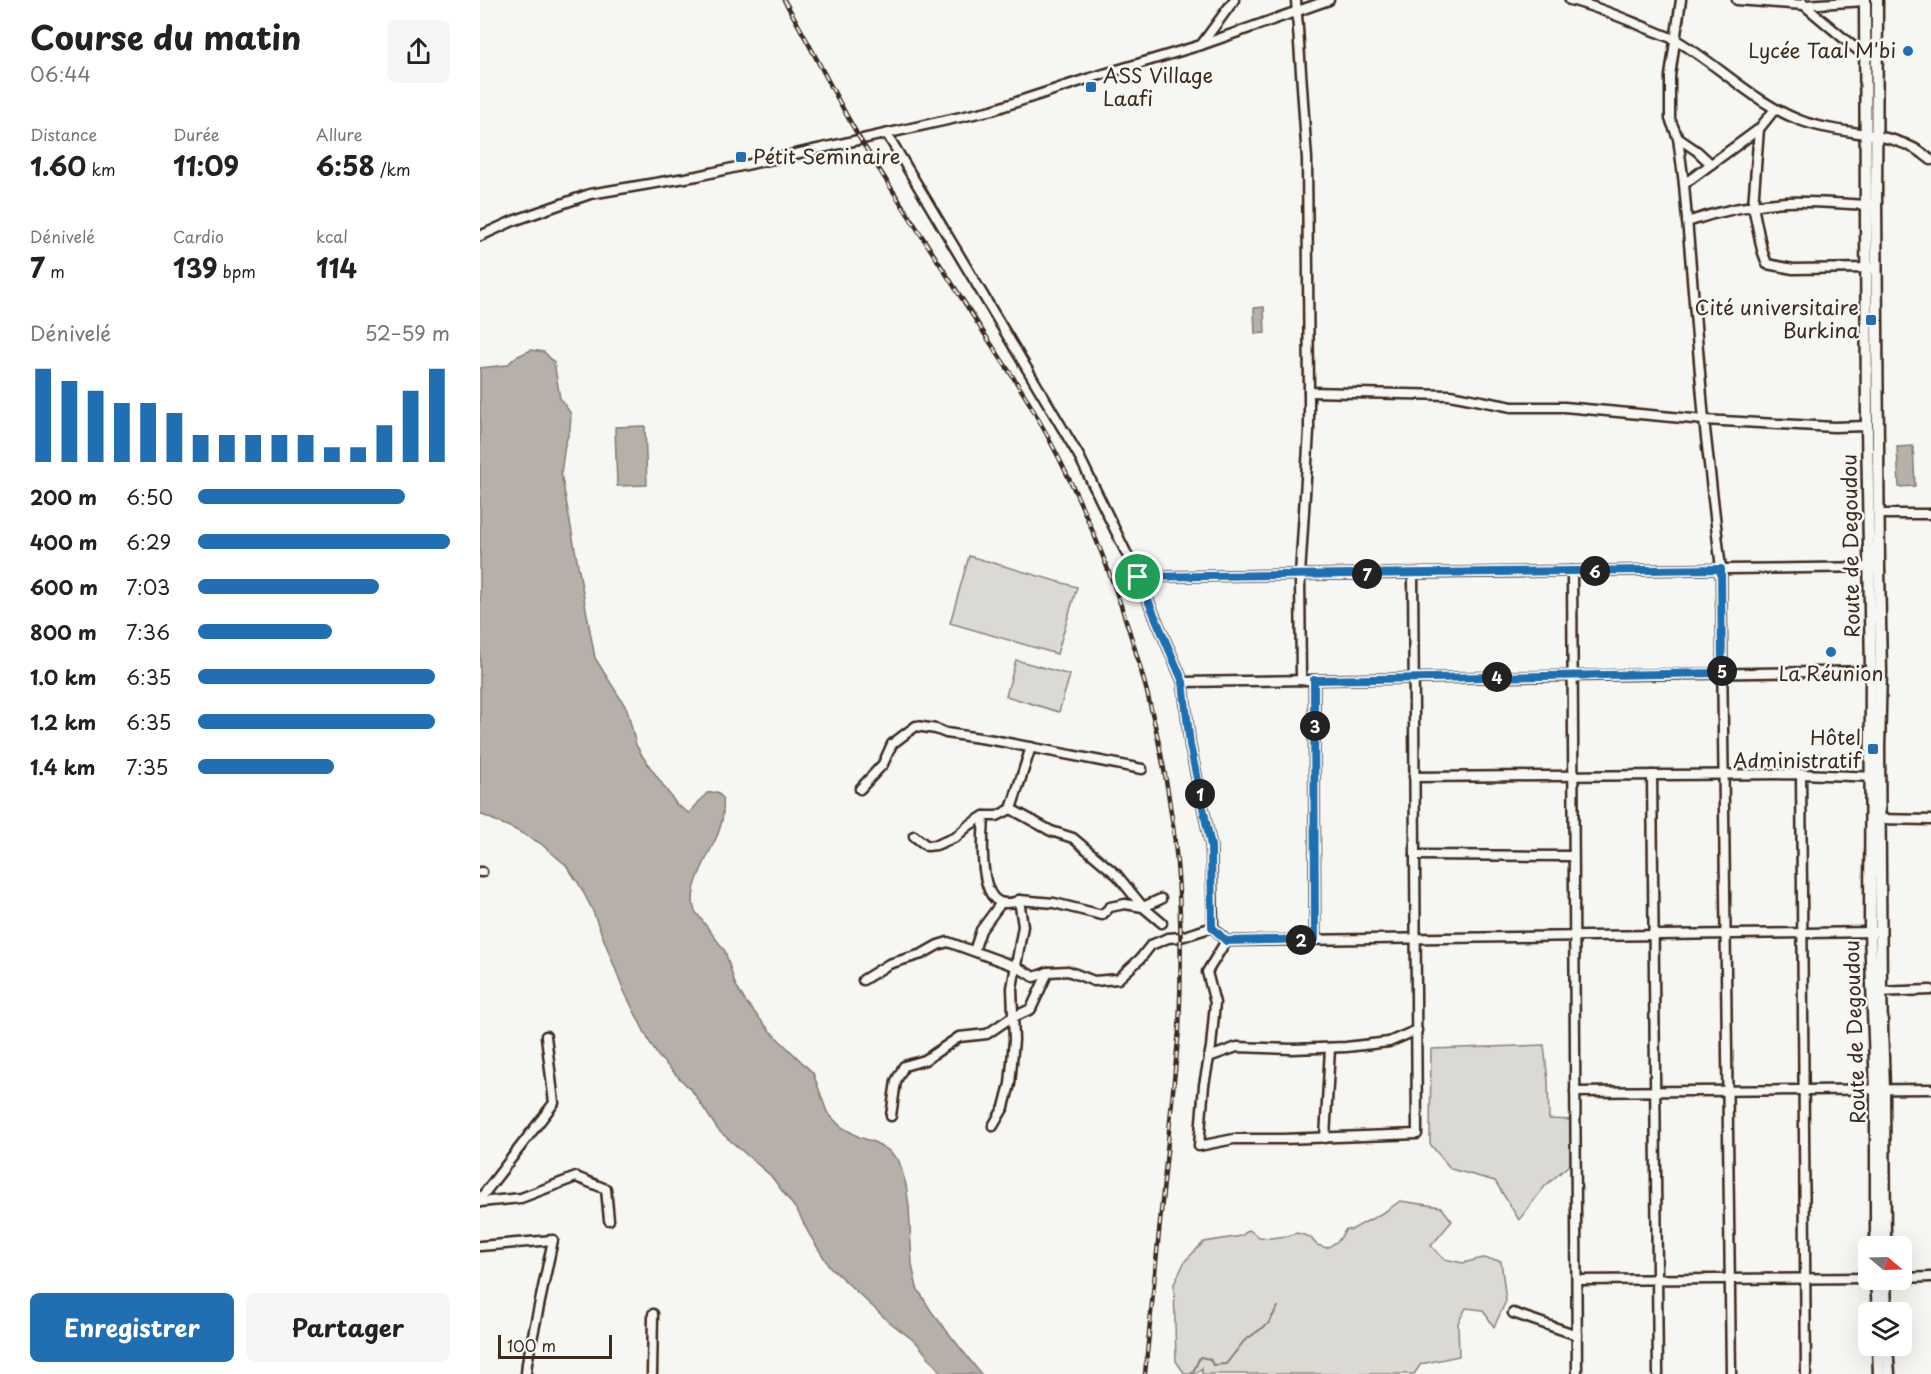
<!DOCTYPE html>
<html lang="fr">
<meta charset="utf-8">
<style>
:root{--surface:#fff;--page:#f6f6f6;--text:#222;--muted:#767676;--accent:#1f6fb2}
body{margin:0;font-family:"Playpen Sans",sans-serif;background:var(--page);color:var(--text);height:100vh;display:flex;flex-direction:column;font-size:22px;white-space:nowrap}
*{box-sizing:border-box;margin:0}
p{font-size:20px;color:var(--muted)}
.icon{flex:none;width:33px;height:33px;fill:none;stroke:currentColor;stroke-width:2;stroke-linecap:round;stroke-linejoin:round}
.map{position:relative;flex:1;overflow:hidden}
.panel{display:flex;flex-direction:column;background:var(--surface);width:480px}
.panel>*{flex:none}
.needle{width:39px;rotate:109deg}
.controls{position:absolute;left:1378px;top:1236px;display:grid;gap:12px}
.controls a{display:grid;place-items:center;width:54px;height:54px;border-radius:9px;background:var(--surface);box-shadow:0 6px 24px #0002;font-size:30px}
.scale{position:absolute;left:18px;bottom:15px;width:114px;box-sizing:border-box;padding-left:6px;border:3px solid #3b2a1e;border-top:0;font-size:16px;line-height:21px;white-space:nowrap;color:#3b2a1e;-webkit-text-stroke:4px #f6f6f2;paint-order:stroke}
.pin{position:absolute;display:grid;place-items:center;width:51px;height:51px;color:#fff;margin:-26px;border:3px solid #fff;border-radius:50%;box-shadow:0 2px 6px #0007}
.km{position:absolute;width:30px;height:30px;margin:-15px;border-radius:50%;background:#222;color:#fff;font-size:16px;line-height:30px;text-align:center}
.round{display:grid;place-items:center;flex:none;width:63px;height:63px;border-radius:9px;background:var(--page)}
.head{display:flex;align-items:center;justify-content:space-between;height:102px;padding:0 30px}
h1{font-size:33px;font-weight:700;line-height:45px}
.metrics{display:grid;grid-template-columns:repeat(3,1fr);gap:9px;height:102px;padding:6px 30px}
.metrics div{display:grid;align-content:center}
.metrics b{font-size:26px;font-weight:700}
.metrics small{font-size:16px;font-weight:400}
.metrics p{font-size:16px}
.chart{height:168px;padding:12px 30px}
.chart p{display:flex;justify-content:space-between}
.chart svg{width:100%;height:108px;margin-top:6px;stroke:var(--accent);stroke-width:6}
.primary-button{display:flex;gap:12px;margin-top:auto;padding:12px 30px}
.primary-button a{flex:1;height:69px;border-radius:9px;background:var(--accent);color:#fff;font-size:24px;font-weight:700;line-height:69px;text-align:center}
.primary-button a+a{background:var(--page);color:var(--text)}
ul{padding:0 30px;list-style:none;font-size:20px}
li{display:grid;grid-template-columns:96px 72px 1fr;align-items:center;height:45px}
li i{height:15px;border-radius:8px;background:var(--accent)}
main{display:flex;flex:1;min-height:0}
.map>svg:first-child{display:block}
</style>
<main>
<section class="panel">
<div class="head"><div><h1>Course du matin</h1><p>06:44</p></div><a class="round"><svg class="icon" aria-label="share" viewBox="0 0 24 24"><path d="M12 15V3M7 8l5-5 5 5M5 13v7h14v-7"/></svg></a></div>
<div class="metrics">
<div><p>Distance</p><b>1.60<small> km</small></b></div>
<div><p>Durée</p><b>11:09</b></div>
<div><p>Allure</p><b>6:58<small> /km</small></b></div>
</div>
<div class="metrics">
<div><p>Dénivelé</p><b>7<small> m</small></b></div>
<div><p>Cardio</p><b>139<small> bpm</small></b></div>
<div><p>kcal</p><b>114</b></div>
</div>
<div class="chart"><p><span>Dénivelé</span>52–59 m</p>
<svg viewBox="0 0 160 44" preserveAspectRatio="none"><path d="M5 44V6M15 44V11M25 44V15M35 44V20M45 44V20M55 44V24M65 44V33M75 44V33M85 44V33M95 44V33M105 44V33M115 44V38M125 44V38M135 44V29M145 44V15M155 44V6"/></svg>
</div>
<ul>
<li><b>200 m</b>6:50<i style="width:82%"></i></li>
<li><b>400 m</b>6:29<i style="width:100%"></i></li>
<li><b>600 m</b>7:03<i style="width:72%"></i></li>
<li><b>800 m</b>7:36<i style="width:53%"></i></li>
<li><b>1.0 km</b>6:35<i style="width:94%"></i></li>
<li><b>1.2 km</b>6:35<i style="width:94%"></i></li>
<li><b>1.4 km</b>7:35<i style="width:54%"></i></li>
</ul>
<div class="primary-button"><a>Enregistrer</a><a>Partager</a></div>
</section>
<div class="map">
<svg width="1451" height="1374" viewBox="0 0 1451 1374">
<rect width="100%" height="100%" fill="#f6f6f2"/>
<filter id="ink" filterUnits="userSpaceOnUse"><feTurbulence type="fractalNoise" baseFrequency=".0167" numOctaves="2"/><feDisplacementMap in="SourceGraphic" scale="12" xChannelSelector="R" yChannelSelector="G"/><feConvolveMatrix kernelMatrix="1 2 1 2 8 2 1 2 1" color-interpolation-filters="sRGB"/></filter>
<g filter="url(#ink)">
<!-- green -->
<g fill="#dad9d3" stroke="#8a8278" stroke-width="1.5">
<path d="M489 556 597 587 577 654 470 623Z"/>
<path d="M536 660 590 675 579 712 526 696Z"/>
<path d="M1064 1045 1068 1081 1069 1119 1095 1120V1160L1065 1186 1039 1220 1015 1181 971 1169 950 1144 951 1049Z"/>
<path d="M920 1201 961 1207 972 1221 951 1246 964 1259 983 1263 1003 1258 1021 1261 1026 1301 1014 1327 1003 1310 986 1308 978 1323 979 1356 941 1364 934 1374H722V1368L715 1374H705L696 1361 694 1284 705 1261 724 1242 761 1236 769 1230 779 1237 791 1238 807 1236 817 1233 830 1237 837 1245 847 1248 859 1240 866 1229 871 1230 906 1211Z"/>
</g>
<!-- water -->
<g fill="#b6b0a9" stroke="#857a71" stroke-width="1.5">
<path d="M784 307 785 333 775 334 774 308Z"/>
<path d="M51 350 64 352 74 362 80 398 91 414 90 429 85 445 81 473 115 658 147 709 156 745 163 757 197 805 209 813 227 793 237 792 243 798C244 810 243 820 239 831 231 853 206 888 215 911L245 951 255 984 265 1001 290 1031 333 1073 347 1112 360 1126 379 1137 394 1142 408 1150 419 1161 426 1185 429 1206 432 1265 437 1288 451 1311 501 1374H462L437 1343 407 1320 349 1266 329 1234 318 1212 291 1176 238 1130 213 1092 178 1056 170 1043 144 991 112 909 99 884 86 865 60 843 34 829 0 814V368L27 365 36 357Z"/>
<path d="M165 426 167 485 137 486 135 427Z"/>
<path d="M1433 446 1435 486 1419 487 1417 447Z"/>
</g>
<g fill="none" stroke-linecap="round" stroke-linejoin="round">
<!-- stream -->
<path stroke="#857a71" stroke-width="2" d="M712 1374 720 1357 730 1359 733 1365 746 1364 764 1341 788 1324 798 1307"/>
<!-- minor casing -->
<g stroke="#3b2a1e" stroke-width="13">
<g id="minor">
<path d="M816 0 827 159 829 392V431L820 575 821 680"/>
<path d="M1090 0C1115 6 1138 16 1162 26 1173 31 1185 35 1196 40 1239 65 1275 104 1322 121 1364 137 1415 128 1451 160"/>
<path d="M1201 0 1190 76V119L1198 138 1204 184 1224 420 1241 569 1251 1374"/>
<path d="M1257 0 1324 5 1387 58"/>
<path d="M1323 3 1324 5 1385 1"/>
<path d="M721 45 754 0"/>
<path d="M1279 129 1273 206 1282 250 1287 264 1313 269 1391 268"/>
<path d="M407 134 599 456 658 577 703 682 710 745 731 846 733 927 746 941 1394 932"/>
<path d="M1198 138 1217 151 1231 164"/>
<path d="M1204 184 1279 129 1295 109"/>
<path d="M1207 222C1239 211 1273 204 1307 202 1334 201 1362 204 1390 205"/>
<path d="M0 236 33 221 110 194 217 176 512 110 607 79 721 45 849 0"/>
<path d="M829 392 970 395 1032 407H1084L1224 420 1354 427 1387 426"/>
<path d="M1398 514H1451"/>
<path d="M1092 571 1097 1374"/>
<path d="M658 577 1395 567"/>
<path d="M834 680 835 939"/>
<path d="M703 682 1396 671"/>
<path d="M1321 774 1326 1374"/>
<path d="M1172 775 1178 1374"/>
<path d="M934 777 1321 774 1396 777"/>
<path d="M380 789 403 764 412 744 436 726 456 729 466 733 513 740 662 769"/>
<path d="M531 809 551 747"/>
<path d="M504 816C503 835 497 902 525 903 531 903 534 903 539 900L574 903 622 915 630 907 645 904 663 907 681 899"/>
<path d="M1396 819 1451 820"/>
<path d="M434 836 447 846 456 845 476 837 488 826 504 816H517L531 809 571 831 593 838 637 875 663 907 682 923"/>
<path d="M935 855 1093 856"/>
<path d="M0 872H2"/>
<path d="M746 941 727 972 735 1003 731 1047 724 1085 719 1146 754 1139H803L937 1134 933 574"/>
<path d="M494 951 501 930 521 903"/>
<path d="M383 980 409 964 442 954 458 945 468 942 537 967 554 977 568 972"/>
<path d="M1396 992 1451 990"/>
<path d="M729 1057 757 1047 812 1049 866 1047 909 1042 937 1030"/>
<path d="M1095 1092 1451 1089"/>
<path d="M411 1116 416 1081 424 1066 445 1060 479 1037 507 1034 529 1019 551 1009 568 972 588 971 614 981 638 979 660 959 671 945 688 938 701 937 733 927"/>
<path d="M513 1126 524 1107 530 1084 534 1040 532 988 543 926 539 900"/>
<path d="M845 1138 850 1048"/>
<path d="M0 1199 74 1103 66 1036"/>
<path d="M0 1202 41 1198 96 1177 126 1189 129 1220"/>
<path d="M0 1246 73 1240 47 1363 46 1374"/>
<path d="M1422 1278 1451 1277"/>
<path d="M1097 1280 1389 1278"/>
<path d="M1033 1313 1097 1335"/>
<path d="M172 1374 173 1314"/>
</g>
</g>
<!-- major casing -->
<g stroke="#3b2a1e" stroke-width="15">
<g id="major">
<path d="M1385 0 1387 426 1391 672 1390 932 1396 1090V1246"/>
<path d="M1397 0 1396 206 1399 567 1401 671 1399 748 1401 992 1404 1090 1405 1246"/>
<path d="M1396 1280 1398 1312"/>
<path d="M1405 1280 1406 1312"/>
<path d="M1398 1346 1399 1374"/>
<path d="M1407 1346 1409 1374"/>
</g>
</g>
<!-- minor -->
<use href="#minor" stroke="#f6f6f2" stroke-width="8"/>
<!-- major -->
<use href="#major" stroke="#f6f6f2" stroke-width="10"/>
<!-- rail casing -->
<g stroke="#3b2a1e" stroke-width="4.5">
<path id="rail" d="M304 0C332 47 355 97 383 144 422 206 462 268 502 330 518 355 536 380 551 406 624 534 674 680 693 826 702 894 702 962 699 1030L665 1374"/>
</g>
<!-- rail -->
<use href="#rail" stroke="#f6f6f2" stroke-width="2" stroke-dasharray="7" stroke-linecap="butt"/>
</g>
</g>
<g fill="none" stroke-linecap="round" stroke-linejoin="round" filter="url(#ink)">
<!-- route casing -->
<g stroke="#fff" stroke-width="12">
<path id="route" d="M1241 569 1242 673 834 680 835 939 746 941 732 927 731 846 710 745 703 682 658 577Z"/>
</g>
<!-- route -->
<use href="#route" stroke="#1f6fb2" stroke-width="8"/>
</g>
<!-- markers -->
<g fill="#1f6fb2" stroke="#f6f6f2" stroke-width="2">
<circle cx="1428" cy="51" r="6"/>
<rect x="605" y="81" width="12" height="12" rx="3"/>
<rect x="255" y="151" width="12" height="12" rx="3"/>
<rect x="1385" y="314" width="12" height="12" rx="3"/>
<circle cx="1351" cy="652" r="6"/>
<rect x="1387" y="743" width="12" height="12" rx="3"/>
</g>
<g text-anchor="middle" stroke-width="5" stroke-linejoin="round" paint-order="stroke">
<!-- poi labels -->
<g font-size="20" fill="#3b2a1e" stroke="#f6f6f2" text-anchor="end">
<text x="1416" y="58">Lycée Taal M'bi</text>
<text x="623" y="83" text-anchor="start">ASS Village<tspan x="623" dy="23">Laafi</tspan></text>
<text x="273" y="164" text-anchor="start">Pétit Seminaire</text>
<text x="1379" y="315">Cité universitaire<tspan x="1379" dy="23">Burkina</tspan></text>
<text x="1351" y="681" text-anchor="middle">La Réunion</text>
<text x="1381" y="745">Hôtel<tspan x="1381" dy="23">Administratif</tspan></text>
</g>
<!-- street labels -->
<g font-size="20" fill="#3b2a1e" stroke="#f6f6f2">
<text transform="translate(1371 546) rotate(-91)" y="7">Route de Degoudou</text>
<text transform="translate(1375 1032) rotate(-92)" y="7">Route de Degoudou</text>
</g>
</g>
</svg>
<div class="controls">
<a><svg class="needle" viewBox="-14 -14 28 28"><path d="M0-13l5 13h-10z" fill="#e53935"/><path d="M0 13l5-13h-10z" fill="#767676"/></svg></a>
<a><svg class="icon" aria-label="layers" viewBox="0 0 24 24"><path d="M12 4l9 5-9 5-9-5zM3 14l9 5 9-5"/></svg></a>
</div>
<div class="scale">100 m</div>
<div class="pin" style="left:658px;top:577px;background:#1e9e55"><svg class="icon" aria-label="arrive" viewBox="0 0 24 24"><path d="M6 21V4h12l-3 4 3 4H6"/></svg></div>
<b class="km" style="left:720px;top:794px">1</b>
<b class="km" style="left:821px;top:940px">2</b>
<b class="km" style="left:835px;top:726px">3</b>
<b class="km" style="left:1017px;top:677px">4</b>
<b class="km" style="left:1242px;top:671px">5</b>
<b class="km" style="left:1115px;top:571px">6</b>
<b class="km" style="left:887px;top:574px">7</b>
</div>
</main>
